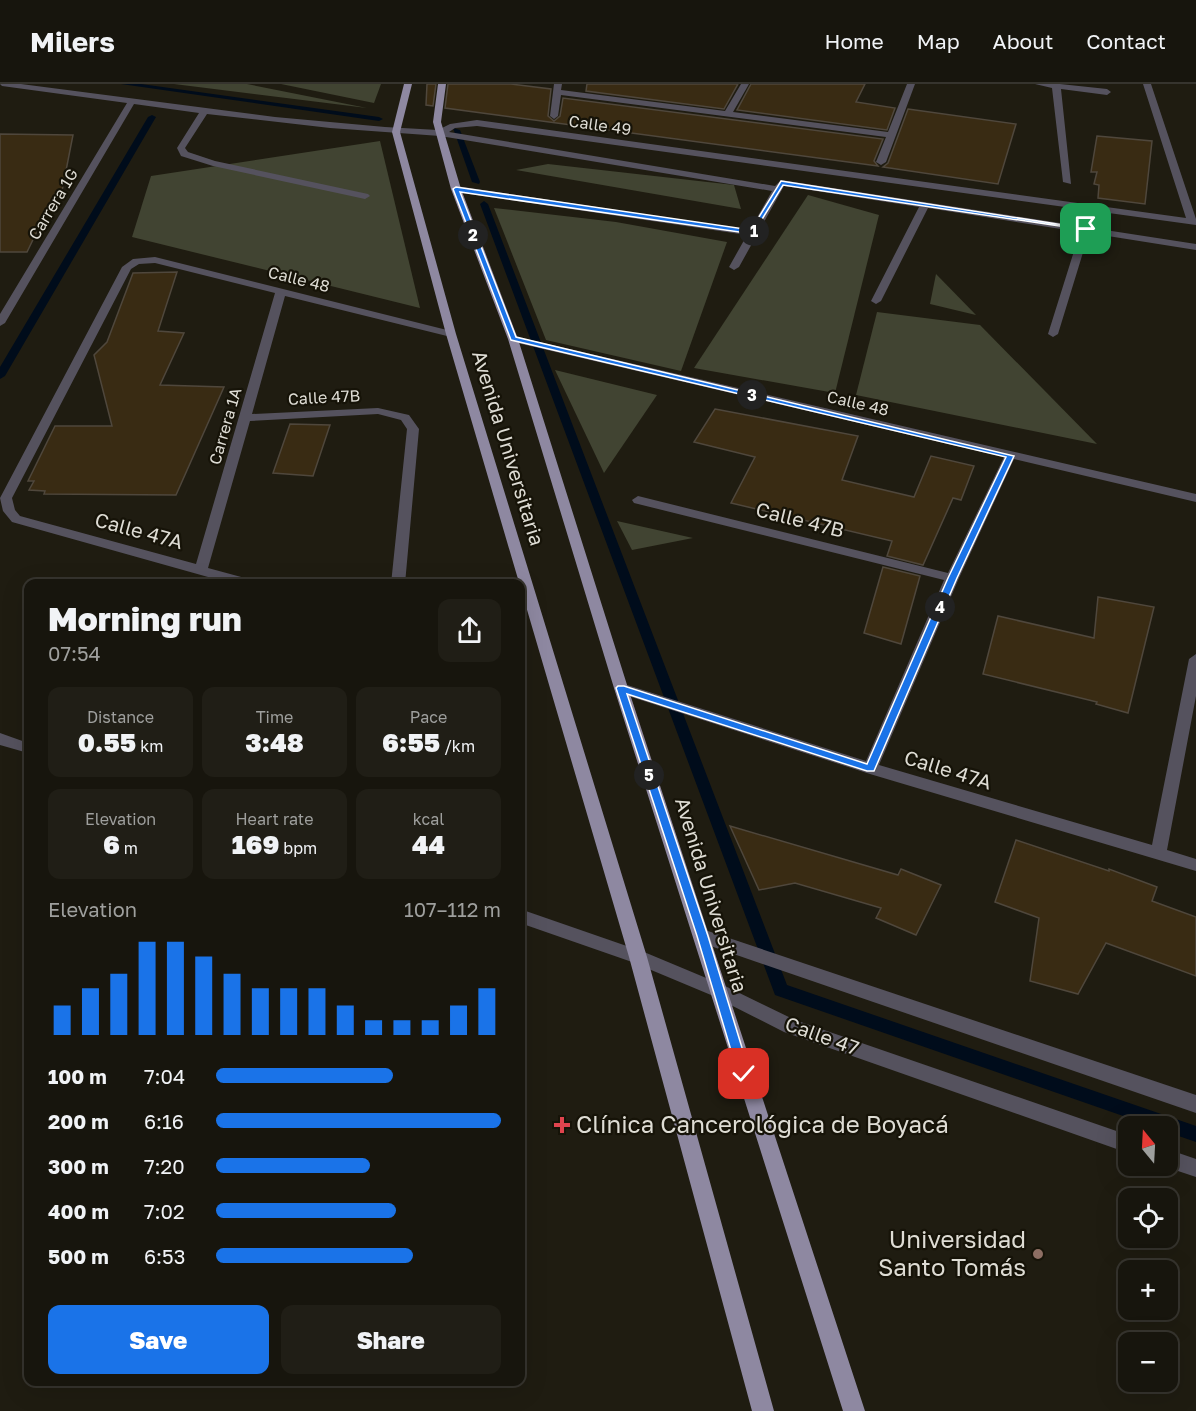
<!DOCTYPE html>
<meta charset="utf-8">
<style>
:root{--surface:#17150d;--page:#201e16;--text:#f1f3f6;--muted:#9e9f9d;--line:#36342e;--accent:#1a73e8}
body{margin:0;font-family:"Golos Text",sans-serif;background:var(--page);color:var(--text);height:100vh;display:flex;flex-direction:column;font-size:22px;white-space:nowrap}
*{box-sizing:border-box;margin:0}
p{font-size:20px;color:var(--muted)}
.icon{flex:none;width:33px;height:33px;fill:none;stroke:currentColor;stroke-width:2;stroke-linecap:round;stroke-linejoin:round}
.map{position:relative;flex:1;overflow:hidden}
.sheet{position:absolute;left:24px;top:495px;width:501px;height:807px;display:flex;flex-direction:column;background:var(--surface);border-radius:12px;box-shadow:0 6px 24px #0002,0 0 0 2px var(--line)}
.sheet>*{flex:none}
.needle{width:39px;rotate:342deg}
.tools{position:absolute;left:1118px;top:1032px;display:grid;gap:12px}
.tools a{display:grid;place-items:center;width:60px;height:60px;border-radius:12px;background:var(--surface);box-shadow:0 6px 24px #0002,0 0 0 2px var(--line);font-size:30px}
.pin{position:absolute;display:grid;place-items:center;width:51px;height:51px;color:#fff;margin:-26px;border-radius:12px;box-shadow:0 3px 9px #0006}
.km{position:absolute;width:30px;height:30px;margin:-15px;border-radius:50%;background:#222;color:#fff;font-size:16px;line-height:30px;text-align:center}
.round{display:grid;place-items:center;flex:none;width:63px;height:63px;border-radius:12px;background:var(--page)}
.overview{display:flex;align-items:center;justify-content:space-between;height:102px;padding:0 24px}
h1{font-size:33px;font-weight:800;line-height:45px}
.figures{display:grid;grid-template-columns:repeat(3,1fr);gap:9px;height:102px;padding:6px 24px}
.figures div{display:grid;align-content:center;border-radius:12px;background:var(--page);text-align:center}
.figures b{font-size:26px;font-weight:800}
.figures small{font-size:16px;font-weight:400}
.figures p{font-size:16px}
.chart{height:168px;padding:12px 24px}
.chart p{display:flex;justify-content:space-between}
.chart svg{width:100%;height:108px;margin-top:6px;stroke:var(--accent);stroke-width:6}
.button{display:flex;gap:12px;margin-top:auto;padding:12px 24px}
.button a{flex:1;height:69px;border-radius:12px;background:var(--accent);color:#fff;font-size:24px;font-weight:800;line-height:69px;text-align:center}
.button a+a{background:var(--page);color:var(--text)}
ul{padding:0 24px;list-style:none;font-size:20px}
li{display:grid;grid-template-columns:96px 72px 1fr;align-items:center;height:45px}
li i{height:15px;border-radius:8px;background:var(--accent)}
header{display:flex;align-items:center;gap:36px;box-sizing:border-box;height:84px;padding:0 30px;background:var(--surface);border-bottom:2px solid var(--line)}
header strong{font-size:28px}
nav{display:flex;gap:33px;margin-inline-start:auto;font-size:21px}
.map>svg:first-child{display:block}
</style>
<header>
<strong>Milers</strong>
<nav><a>Home</a><a>Map</a><a>About</a><a>Contact</a></nav>
</header>
<div class="map">
<svg width="1196" height="1327" viewBox="0 0 1196 1327">
<rect width="100%" height="100%" fill="#1f1c11"/>
<!-- green -->
<g fill="#414432">
<path d="M174 0H247L367 24Z"/>
<path d="M281 0H381L374 19Z"/>
<path d="M380 57 420 224 132 153 151 92Z"/>
<path d="M548 80 734 101 741 125 516 86Z"/>
<path d="M808 111 879 131 835 309 694 284Z"/>
<path d="M494 124 616 138 727 158 681 287 546 256Z"/>
<path d="M936 190 976 231 930 220Z"/>
<path d="M877 228 980 241 1097 360 856 311Z"/>
<path d="M555 286 657 311 604 389Z"/>
<path d="M617 437 693 454 632 466Z"/>
</g>
<g fill="none" stroke-linecap="round" stroke-linejoin="round">
<!-- stream -->
<g fill="#000c1b" fill-rule="evenodd">
<path d="M121 0H141L379 33 383 35 379 37Z"/>
<path d="M152 31 156 33 5 292 0 295V283L148 33Z"/>
<path d="M453 44 460 46 480 98 479 100 472 98Z"/>
<path d="M484 117 488 120 787 901 1196 1042V1058L1167 1048V1042H1152L775 911 480 120Z"/>
</g>
</g>
<!-- building -->
<g fill="#392b13" stroke="#4f473c" stroke-width="1.5">
<path d="M427 0H436L433 22 426 21Z"/>
<path d="M448 0H511L551 5 548 32 554 37 560 32 563 14 883 55 874 77 878 82 445 24Z"/>
<path d="M587 0H738L724 25 586 7Z"/>
<path d="M751 0H865L856 18 895 24 887 46 737 26Z"/>
<path d="M908 25 1016 40 998 100 883 83 888 79Z"/>
<path d="M0 50 73 51 62 107 56 108 27 168H0Z"/>
<path d="M1097 52 1152 57 1145 120 1098 114 1099 101 1094 100 1097 88H1091Z"/>
<path d="M177 188 158 247 184 249 160 301 224 303 176 411 44 410 45 407 29 406 34 397H28L55 342H112L94 271 107 258 133 189Z"/>
<path d="M715 325 858 352 842 396 914 413 931 372 974 382 961 416 953 414 923 481 887 472 892 457 731 419 755 373 694 358Z"/>
<path d="M290 340 330 341 313 392 273 389Z"/>
<path d="M883 483 920 492 901 560 864 549Z"/>
<path d="M1098 513 1154 523 1128 629 1096 620 1097 618 983 590 998 532 1094 554Z"/>
<path d="M730 742 898 791 901 785 941 801 916 851 876 834 881 824 795 799 759 806Z"/>
<path d="M1016 756 1109 787V785L1157 803 1152 817 1196 833V892L1106 859 1078 910 1030 897 1039 834 995 818Z"/>
</g>
<g fill="none" stroke-linecap="round" stroke-linejoin="round">
<!-- minor -->
<g fill="#55525e" fill-rule="evenodd">
<path d="M0 0H21L275 33 385 43 438 46 450 40 477 36 1186 134 1143 0H1151L1196 135V141L477 42 455 44 449 48 775 102 781 96 1196 160V166L1089 149 1058 250 1053 253 1048 250 1080 148 928 124 881 217 876 220 871 217 919 123 784 102 739 183 734 186 729 183 747 151 456 108 451 105 456 102 750 146 772 107 440 52 330 44 207 30 185 64 188 68 215 77 368 110 370 112 365 115 213 82 181 72 177 64 199 29 134 20 5 239 0 242V230L127 19 2 2Z"/>
<path d="M554 0H562L561 6 725 27 741 0H749L733 28 888 48 907 0H915L886 78 881 81 876 78 886 53 561 11 558 32 554 35 550 32Z"/>
<path d="M1035 0H1060L1107 5 1111 8 1107 11 1061 5 1071 100 1063 98 1052 4Z"/>
<path d="M155 173 455 248V252L451 253 285 212 252 330 378 324 409 331 419 345 405 500H391L407 345 401 336 378 330 250 337 208 484 256 497 257 500H233L12 438 3 427 0 414 122 183 133 175ZM155 179 275 209 196 480 20 432 15 426 12 414 131 185 139 180Z"/>
<path d="M513 252 1196 410V418L1014 375 959 494 879 681 1152 761 1189 575 1196 570V612L1167 766 1196 775V787L870 690 616 608 614 604 621 599 866 677 944 496 634 419 632 416 638 412 948 489 1004 373 509 257V253Z"/>
<path d="M0 649 28 659V669L0 661Z"/>
<path d="M520 825 644 868 723 901 795 936 1128 1051V1069L784 948 711 911 632 878 520 839Z"/>
<path d="M702 845 1196 1011V1029L696 857 694 852 696 847Z"/>
<path d="M1167 1065 1196 1075V1093L1163 1082H1167Z"/>
</g>
<!-- major -->
<g fill="#8e88a1" fill-rule="evenodd">
<path d="M404 0H412L400 48 456 250 647 873 774 1327H752L629 873 446 250 392 48Z"/>
<path d="M438 0H446L441 38 461 105 518 255 628 604 865 1327H843L614 604 508 255 451 105 433 38Z"/>
</g>
</g>
<!-- route -->
<path fill="#1a73e8" stroke="#fff" stroke-width="1.5" d="M781 97 1089 145 1086 146 783 101 753 150 460 108 516 253 1014 372 957 494 874 687H867L627 610 708 852 750 990 744 995 738 990 697 852 616 604 618 602H624L867 680 948 494 1006 373 511 256 453 105 456 103 751 146Z"/>
<!-- markers -->
<path fill="#e0444e" stroke="#161308" stroke-width="2" d="M559 1032h6v6h6v6h-6v6h-6v-6h-6v-6h6z"/>
<circle fill="#8d6e63" stroke="#161308" stroke-width="2" cx="1038" cy="1170" r="6"/>
<g text-anchor="middle" stroke-width="4.5" stroke-linejoin="round" paint-order="stroke">
<!-- far-street labels -->
<g font-size="16" fill="#dedcd4" stroke="#161308">
<text transform="translate(600 41) rotate(8)" y="6">Calle 49</text>
<text transform="translate(53 120) rotate(-59)" y="6">Carrera 1G</text>
<text transform="translate(299 195) rotate(14)" y="6">Calle 48</text>
<text transform="translate(324 313) rotate(-3)" y="6">Calle 47B</text>
<text transform="translate(858 319) rotate(13)" y="6">Calle 48</text>
<text transform="translate(225 342) rotate(-74)" y="6">Carrera 1A</text>
</g>
<!-- street labels -->
<g font-size="20" fill="#dedcd4" stroke="#161308">
<text transform="translate(508 364) rotate(73)" y="7">Avenida Universitaria</text>
<text transform="translate(800 436) rotate(14)" y="7">Calle 47B</text>
<text transform="translate(139 447) rotate(15)" y="7">Calle 47A</text>
<text transform="translate(948 686) rotate(17)" y="7">Calle 47A</text>
<text transform="translate(711 811) rotate(73)" y="7">Avenida Universitaria</text>
<text transform="translate(822 952) rotate(20)" y="7">Calle 47</text>
</g>
<!-- near-poi labels -->
<g font-size="24" fill="#dedcd4" stroke="#161308" text-anchor="start">
<text x="576" y="1049">Clínica Cancerológica de Boyacá</text>
<text x="1026" y="1164" text-anchor="end">Universidad<tspan x="1026" dy="28">Santo Tomás</tspan></text>
</g>
</g>
</svg>
<div class="tools">
<a><svg class="needle" viewBox="-14 -14 28 28"><path d="M0-13l5 13h-10z" fill="#e53935"/><path d="M0 13l5-13h-10z" fill="#9e9f9d"/></svg></a>
<a><svg class="icon" aria-label="locate" viewBox="0 0 24 24"><circle cx="12" cy="12" r="6"/><path d="M12 2v4M12 18v4M2 12h4M18 12h4"/></svg></a>
<a>+</a>
<a>−</a>
</div>
<div class="pin" style="left:1086px;top:145px;background:#1e9e55"><svg class="icon" aria-label="arrive" viewBox="0 0 24 24"><path d="M6 21V4h12l-3 4 3 4H6"/></svg></div>
<div class="pin" style="left:744px;top:990px;background:#d93025"><svg class="icon" aria-label="check" viewBox="0 0 24 24"><path d="M5 12l5 5 9-10"/></svg></div>
<b class="km" style="left:754px;top:147px">1</b>
<b class="km" style="left:473px;top:151px">2</b>
<b class="km" style="left:752px;top:311px">3</b>
<b class="km" style="left:940px;top:523px">4</b>
<b class="km" style="left:649px;top:691px">5</b>
<section class="sheet">
<div class="overview"><div><h1>Morning run</h1><p>07:54</p></div><a class="round"><svg class="icon" aria-label="share" viewBox="0 0 24 24"><path d="M12 15V3M7 8l5-5 5 5M5 13v7h14v-7"/></svg></a></div>
<div class="figures">
<div><p>Distance</p><b>0.55<small> km</small></b></div>
<div><p>Time</p><b>3:48</b></div>
<div><p>Pace</p><b>6:55<small> /km</small></b></div>
</div>
<div class="figures">
<div><p>Elevation</p><b>6<small> m</small></b></div>
<div><p>Heart rate</p><b>169<small> bpm</small></b></div>
<div><p>kcal</p><b>44</b></div>
</div>
<div class="chart"><p><span>Elevation</span>107–112 m</p>
<svg viewBox="0 0 160 44" preserveAspectRatio="none"><path d="M5 44V32M15 44V25M25 44V19M35 44V6M45 44V6M55 44V12M65 44V19M75 44V25M85 44V25M95 44V25M105 44V32M115 44V38M125 44V38M135 44V38M145 44V32M155 44V25"/></svg>
</div>
<ul>
<li><b>100 m</b>7:04<i style="width:62%"></i></li>
<li><b>200 m</b>6:16<i style="width:100%"></i></li>
<li><b>300 m</b>7:20<i style="width:54%"></i></li>
<li><b>400 m</b>7:02<i style="width:63%"></i></li>
<li><b>500 m</b>6:53<i style="width:69%"></i></li>
</ul>
<div class="button"><a>Save</a><a>Share</a></div>
</section>
</div>
